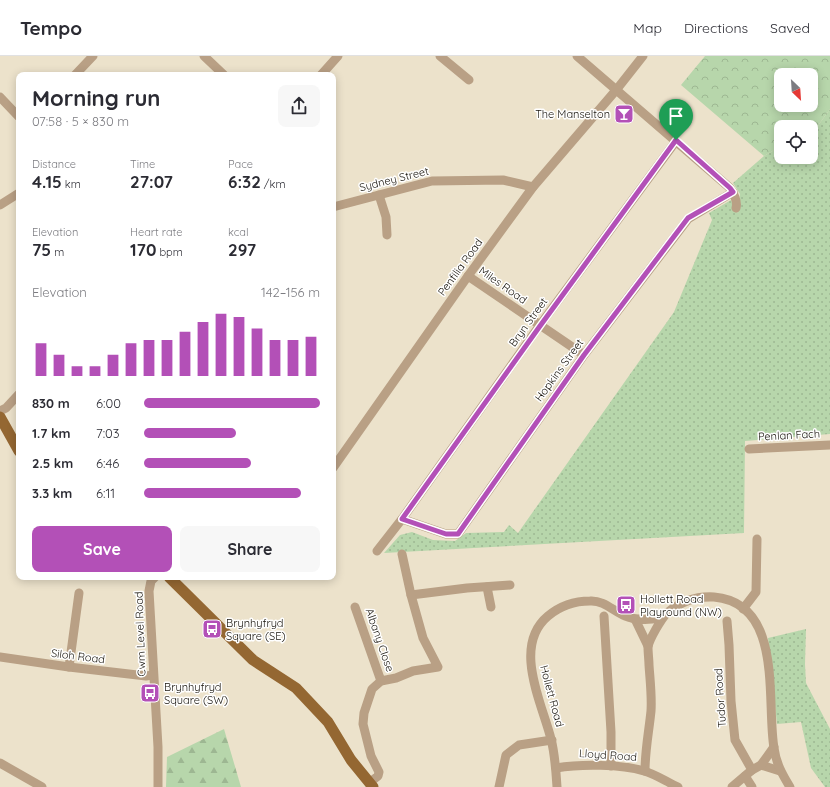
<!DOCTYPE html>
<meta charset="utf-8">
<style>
:root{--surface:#fff;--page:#f7f7f7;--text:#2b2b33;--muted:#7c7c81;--line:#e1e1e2;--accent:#b350b7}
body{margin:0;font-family:Quicksand,sans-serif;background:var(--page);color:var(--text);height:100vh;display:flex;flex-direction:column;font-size:15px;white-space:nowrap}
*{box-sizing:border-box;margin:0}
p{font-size:13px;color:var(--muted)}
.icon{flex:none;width:22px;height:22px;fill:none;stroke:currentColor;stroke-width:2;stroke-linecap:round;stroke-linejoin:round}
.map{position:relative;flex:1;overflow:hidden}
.drawer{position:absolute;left:16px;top:16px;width:320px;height:508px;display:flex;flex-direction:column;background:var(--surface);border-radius:8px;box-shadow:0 2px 10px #0003}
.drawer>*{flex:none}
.needle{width:26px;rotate:155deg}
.buttons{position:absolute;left:774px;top:12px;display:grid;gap:8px}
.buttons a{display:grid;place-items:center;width:44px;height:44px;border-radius:8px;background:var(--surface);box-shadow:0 2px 10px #0003;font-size:20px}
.pin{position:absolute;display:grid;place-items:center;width:34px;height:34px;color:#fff;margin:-41px -17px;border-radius:50% 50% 50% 0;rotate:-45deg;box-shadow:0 0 4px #0007}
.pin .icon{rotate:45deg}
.round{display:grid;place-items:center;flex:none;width:42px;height:42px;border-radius:8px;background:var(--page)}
.headline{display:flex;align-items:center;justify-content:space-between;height:68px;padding:0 16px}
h1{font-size:22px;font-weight:700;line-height:30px}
.figures{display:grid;grid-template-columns:repeat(3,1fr);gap:6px;height:68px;padding:4px 16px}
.figures div{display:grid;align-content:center}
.figures b{font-size:17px;font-weight:700}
.figures small{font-size:11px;font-weight:400}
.figures p{font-size:11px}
.chart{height:112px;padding:8px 16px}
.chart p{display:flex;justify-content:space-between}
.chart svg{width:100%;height:72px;margin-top:4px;stroke:var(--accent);stroke-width:6}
.cta{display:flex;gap:8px;margin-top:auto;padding:8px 16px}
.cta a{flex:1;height:46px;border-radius:8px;background:var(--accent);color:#fff;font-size:16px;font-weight:700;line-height:46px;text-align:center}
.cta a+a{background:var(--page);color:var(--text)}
ul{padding:0 16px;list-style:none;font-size:13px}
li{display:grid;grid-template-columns:64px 48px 1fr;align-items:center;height:30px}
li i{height:10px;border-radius:5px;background:var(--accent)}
header{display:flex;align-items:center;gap:24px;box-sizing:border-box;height:56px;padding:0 20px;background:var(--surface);border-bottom:1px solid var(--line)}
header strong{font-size:19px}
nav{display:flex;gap:22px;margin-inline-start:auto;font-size:14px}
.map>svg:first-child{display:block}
</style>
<header>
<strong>Tempo</strong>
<nav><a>Map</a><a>Directions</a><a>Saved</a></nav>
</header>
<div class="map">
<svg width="830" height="731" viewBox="0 0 830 731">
<defs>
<pattern id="grass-dots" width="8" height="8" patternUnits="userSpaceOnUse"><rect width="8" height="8" fill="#b7d6ab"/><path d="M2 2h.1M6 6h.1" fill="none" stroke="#9db792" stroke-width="1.8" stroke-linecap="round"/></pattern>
<pattern id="forest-firs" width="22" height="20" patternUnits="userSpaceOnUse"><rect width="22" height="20" fill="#b7d6ab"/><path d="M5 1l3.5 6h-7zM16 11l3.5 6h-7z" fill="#9db792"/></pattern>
<pattern id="park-crowns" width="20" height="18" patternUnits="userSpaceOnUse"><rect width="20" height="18" fill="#b7d6ab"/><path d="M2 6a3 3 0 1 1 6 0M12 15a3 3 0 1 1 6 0" fill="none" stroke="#9db792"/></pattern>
</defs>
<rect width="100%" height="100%" fill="#ece2cb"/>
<!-- grass -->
<g fill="url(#grass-dots)">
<path d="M830 53V378L745 385 744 477 384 497 400 479 412 476 433 484 455 485 466 477 504 476 509 469 518 477 674 256 712 164 709 157 731 144 738 157 740 138 733 127 764 100 781 90V101H811V74L817 71Z"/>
<path d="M806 573 805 608 806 627 830 673V731H825L811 712 801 666 777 668 768 582Z"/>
</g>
<!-- forest -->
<path fill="url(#forest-firs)" d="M224 673 241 731H166L167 701Z"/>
<!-- park -->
<path fill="url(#park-crowns)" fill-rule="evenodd" d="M705 0H830V53L817 71 811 74V71H781V90L764 100 681 29ZM781 19H811V49H781Z"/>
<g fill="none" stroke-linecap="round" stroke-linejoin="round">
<!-- minor -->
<g stroke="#b9a085" stroke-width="9">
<path d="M204 0 224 19"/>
<path d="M440 0 469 24"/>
<path d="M577 0 730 132C734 138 738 145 736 152"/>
<path d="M75 19 93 0"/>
<path d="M321 19 338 0"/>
<path d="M0 41 19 61"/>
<path d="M379 139 386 161 387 179"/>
<path d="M0 149 19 137"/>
<path d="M333 151 432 125 503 124 533 131"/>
<path d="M468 220 584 299"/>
<path d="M0 355 6 352 19 338"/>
<path d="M749 393 830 389"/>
<path d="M333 412 468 220 533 131 617 33 643 0"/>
<path d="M402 463 446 478H458L584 299 688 163 733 136"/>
<path d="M377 495 402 463 540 269 676 85"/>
<path d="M155 521 151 525 149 535 158 691V731"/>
<path d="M487 531 491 551"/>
<path d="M411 539 467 532 510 529"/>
<path d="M355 551 381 625"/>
<path d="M743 553 756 536 757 483"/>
<path d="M604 560 611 676V710"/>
<path d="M635 563 648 590"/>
<path d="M727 565 729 589 731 645 735 684 752 714"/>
<path d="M0 601 69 611 146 620 153 619"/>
<path d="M69 611 79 537"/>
<path d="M0 707 42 731"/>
<path d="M761 709 780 715"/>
<path d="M556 712C580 708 621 708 644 715 655 718 667 726 678 731"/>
<path d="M645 715C645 694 649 675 651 655 652 640 650 624 649 609 649 604 648 597 648 591 649 584 661 563 667 557 680 546 697 540 714 541 784 547 766 645 774 692 776 707 782 718 790 731"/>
<path d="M745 720 752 731"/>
<path d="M369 727 378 720 379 716 371 700 363 668 364 657 372 633 381 625 396 622 413 615 438 611 423 582 411 539 402 498"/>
<path d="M499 731 506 699 519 689 552 684"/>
<path d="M557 731C556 715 555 698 551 683 542 647 512 590 548 560 560 550 574 545 590 545 605 544 615 557 628 561 638 565 650 563 661 562"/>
<path d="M732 731 752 714 761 709 774 691"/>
</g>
<!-- major -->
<g stroke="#946732" stroke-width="11">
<path d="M0 361 19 395"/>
<path d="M169 521 253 604 296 632 328 666 351 704 373 731"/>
</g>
</g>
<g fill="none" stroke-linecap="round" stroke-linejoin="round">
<!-- route casing -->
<g stroke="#fff" stroke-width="8">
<path id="route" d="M676 84 730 132 733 136 688 162 584 299 458 478H446L402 463 540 270Z"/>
</g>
<!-- route -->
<use href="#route" stroke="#b350b7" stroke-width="5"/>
</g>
<!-- icons -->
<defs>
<g id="bar-square" transform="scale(1)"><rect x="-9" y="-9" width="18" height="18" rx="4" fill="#b350b7" stroke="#fff"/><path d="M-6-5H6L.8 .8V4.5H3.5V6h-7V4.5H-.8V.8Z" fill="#fff"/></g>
<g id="bus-square" transform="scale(1)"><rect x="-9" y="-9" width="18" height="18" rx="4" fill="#b350b7" stroke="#fff"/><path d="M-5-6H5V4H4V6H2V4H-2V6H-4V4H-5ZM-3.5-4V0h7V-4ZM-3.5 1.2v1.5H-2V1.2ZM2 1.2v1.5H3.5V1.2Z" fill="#fff"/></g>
</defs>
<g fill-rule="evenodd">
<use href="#bar-square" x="624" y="58"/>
<use href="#bus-square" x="626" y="549"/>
<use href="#bus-square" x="212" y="573"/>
<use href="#bus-square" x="150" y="637"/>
</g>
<g text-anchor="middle" stroke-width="3" stroke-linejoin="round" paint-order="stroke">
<!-- poi labels -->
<g font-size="11" fill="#17130b" stroke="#fff" text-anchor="start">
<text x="610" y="62" text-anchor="end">The Manselton</text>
<text x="640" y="547">Hollett Road<tspan x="640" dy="13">Playround (NW)</tspan></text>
<text x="226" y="571">Brynhyfryd<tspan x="226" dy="13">Square (SE)</tspan></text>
<text x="164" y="635">Brynhyfryd<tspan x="164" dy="13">Square (SW)</tspan></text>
</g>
<!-- street labels -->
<g font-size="11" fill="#17130b" stroke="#fff">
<text transform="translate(394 123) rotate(-14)" y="4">Sydney Street</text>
<text transform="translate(460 211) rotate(-54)" y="4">Penfilia Road</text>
<text transform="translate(503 229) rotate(35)" y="4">Miles Road</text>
<text transform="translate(528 266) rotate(-54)" y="4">Bryn Street</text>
<text transform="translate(559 314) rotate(-54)" y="4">Hopkins Street</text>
<text transform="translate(789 379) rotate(-3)" y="4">Penlan Fach</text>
<text transform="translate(140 578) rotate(-92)" y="4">Cwm Level Road</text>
<text transform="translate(380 584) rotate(71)" y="4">Albany Close</text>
<text transform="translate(78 600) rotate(7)" y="4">Siloh Road</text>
<text transform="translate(552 640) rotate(75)" y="4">Hollett Road</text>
<text transform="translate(720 642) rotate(-94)" y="4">Tudor Road</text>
<text transform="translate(608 699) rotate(4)" y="4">Lloyd Road</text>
</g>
</g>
</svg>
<div class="buttons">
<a><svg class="needle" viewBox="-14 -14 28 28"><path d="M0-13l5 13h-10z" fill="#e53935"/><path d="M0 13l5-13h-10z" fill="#7c7c81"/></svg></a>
<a><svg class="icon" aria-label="locate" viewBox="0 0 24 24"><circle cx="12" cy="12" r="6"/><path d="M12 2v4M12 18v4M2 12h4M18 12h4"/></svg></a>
</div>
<div class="pin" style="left:676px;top:84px;background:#1e9e55"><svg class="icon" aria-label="arrive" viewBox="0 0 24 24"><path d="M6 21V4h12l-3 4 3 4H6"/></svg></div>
<section class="drawer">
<div class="headline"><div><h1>Morning run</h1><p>07:58 · 5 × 830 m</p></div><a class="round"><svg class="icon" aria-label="share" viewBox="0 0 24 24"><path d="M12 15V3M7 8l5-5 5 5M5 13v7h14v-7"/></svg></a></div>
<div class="figures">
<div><p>Distance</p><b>4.15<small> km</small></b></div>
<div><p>Time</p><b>27:07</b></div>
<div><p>Pace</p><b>6:32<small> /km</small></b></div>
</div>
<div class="figures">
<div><p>Elevation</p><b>75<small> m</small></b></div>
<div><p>Heart rate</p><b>170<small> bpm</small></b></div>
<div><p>kcal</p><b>297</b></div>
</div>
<div class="chart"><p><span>Elevation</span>142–156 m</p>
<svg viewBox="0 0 160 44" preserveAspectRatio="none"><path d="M5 44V24M15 44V31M25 44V38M35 44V38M45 44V31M55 44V24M65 44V22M75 44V22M85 44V17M95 44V11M105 44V6M115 44V8M125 44V15M135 44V22M145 44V22M155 44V20"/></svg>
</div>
<ul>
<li><b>830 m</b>6:00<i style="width:100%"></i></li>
<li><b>1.7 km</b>7:03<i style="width:52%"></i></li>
<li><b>2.5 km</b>6:46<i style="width:61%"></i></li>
<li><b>3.3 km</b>6:11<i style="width:89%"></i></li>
</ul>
<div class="cta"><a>Save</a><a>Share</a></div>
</section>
</div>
